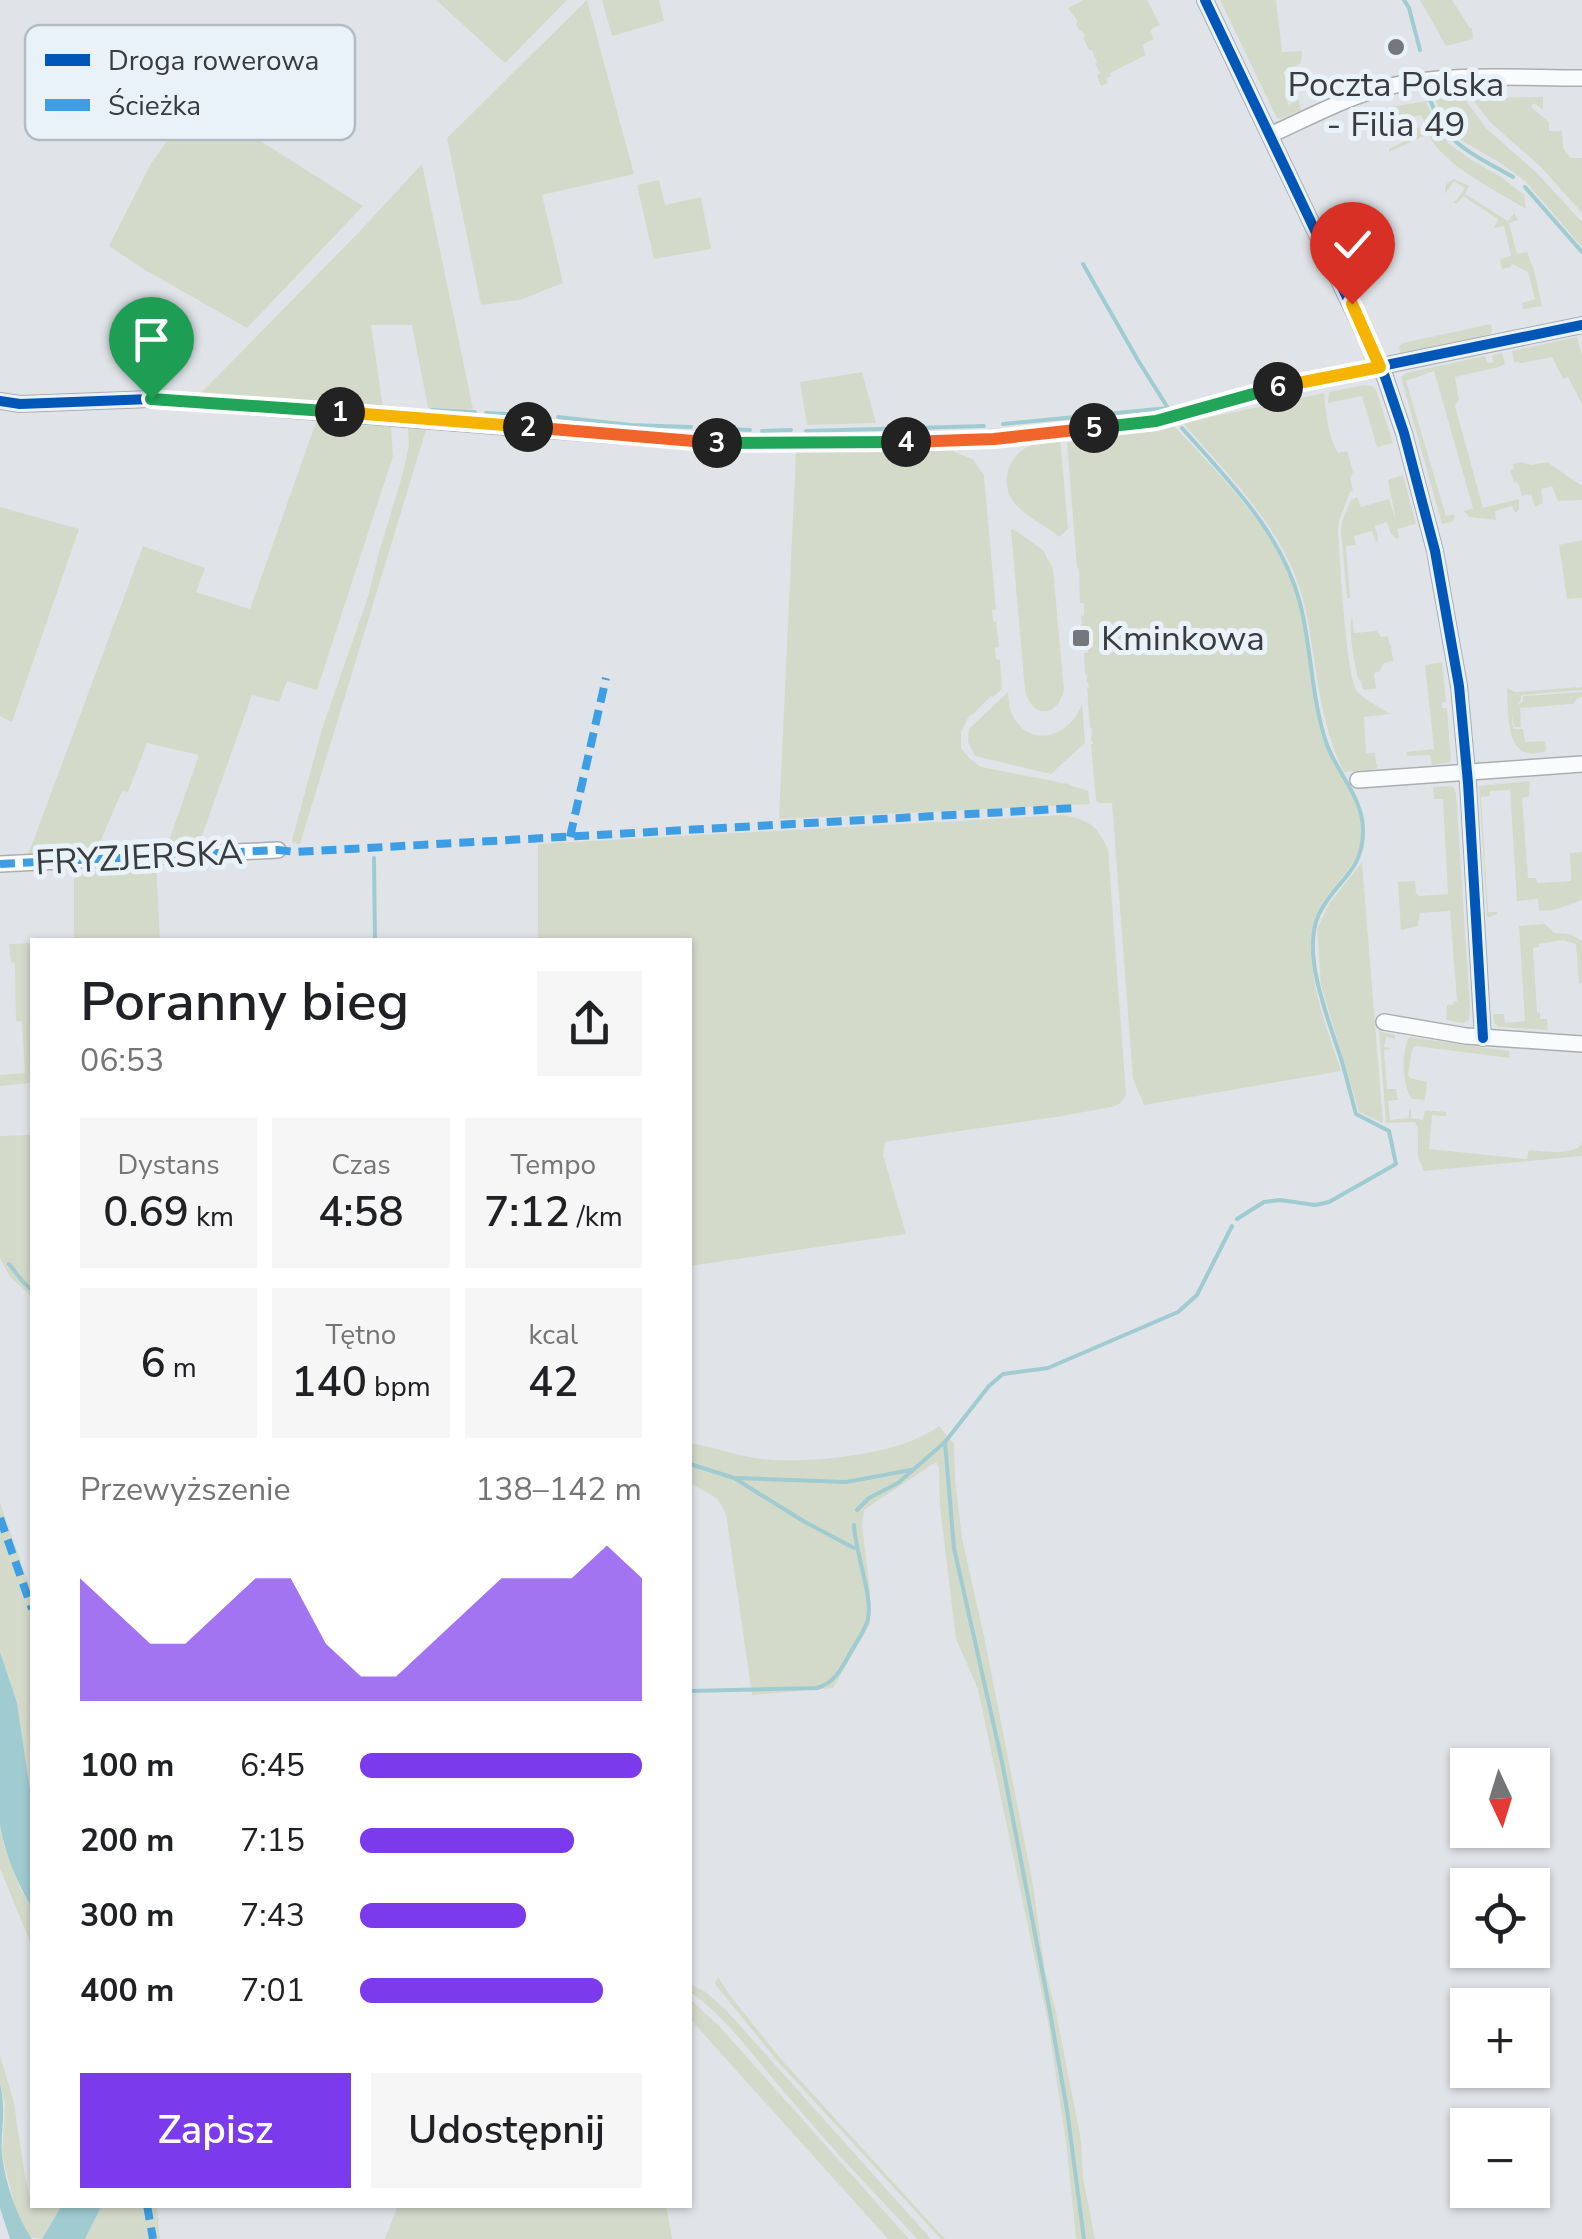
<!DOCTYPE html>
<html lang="pl">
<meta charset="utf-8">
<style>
:root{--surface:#fff;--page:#f6f6f6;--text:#202124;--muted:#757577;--accent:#7c3aed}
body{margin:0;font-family:"Nunito Sans",sans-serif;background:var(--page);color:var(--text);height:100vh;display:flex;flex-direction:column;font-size:38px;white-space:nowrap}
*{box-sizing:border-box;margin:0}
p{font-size:32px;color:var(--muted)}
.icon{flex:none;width:55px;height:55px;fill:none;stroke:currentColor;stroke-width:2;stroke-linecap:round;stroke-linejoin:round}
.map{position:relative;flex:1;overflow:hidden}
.side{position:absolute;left:30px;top:938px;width:662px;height:1270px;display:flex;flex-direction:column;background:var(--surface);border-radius:0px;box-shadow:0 2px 8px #0004}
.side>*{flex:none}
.needle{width:65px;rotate:176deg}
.controls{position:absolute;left:1450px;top:1748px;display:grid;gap:20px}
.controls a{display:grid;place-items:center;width:100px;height:100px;border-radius:0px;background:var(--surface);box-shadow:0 2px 8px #0004;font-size:50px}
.pin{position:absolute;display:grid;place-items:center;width:85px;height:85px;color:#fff;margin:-102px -42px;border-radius:50% 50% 50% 0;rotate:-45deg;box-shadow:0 0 10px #0007}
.pin .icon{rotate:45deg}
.km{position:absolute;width:50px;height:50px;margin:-25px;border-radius:50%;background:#222;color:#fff;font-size:28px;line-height:50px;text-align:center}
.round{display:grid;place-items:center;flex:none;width:105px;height:105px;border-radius:0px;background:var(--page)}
.summary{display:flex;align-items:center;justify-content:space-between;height:170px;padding:0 50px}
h1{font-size:55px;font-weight:600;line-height:75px}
.metrics{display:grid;grid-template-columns:repeat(3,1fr);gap:15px;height:170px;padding:10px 50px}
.metrics div{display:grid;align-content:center;border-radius:0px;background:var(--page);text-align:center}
.metrics b{font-size:42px;font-weight:600}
.metrics small{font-size:28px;font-weight:400}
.metrics p{font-size:28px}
.chart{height:280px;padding:20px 50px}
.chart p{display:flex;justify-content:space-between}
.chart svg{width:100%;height:180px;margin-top:10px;fill:var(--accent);opacity:.7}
.cta{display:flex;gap:20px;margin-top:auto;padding:20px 50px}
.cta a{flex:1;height:115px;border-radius:0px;background:var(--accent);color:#fff;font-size:40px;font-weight:600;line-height:115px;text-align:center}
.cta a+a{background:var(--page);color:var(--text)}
ul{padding:0 50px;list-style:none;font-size:32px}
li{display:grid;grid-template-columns:160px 120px 1fr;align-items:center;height:75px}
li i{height:25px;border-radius:12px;background:var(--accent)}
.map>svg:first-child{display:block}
</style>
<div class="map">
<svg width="1582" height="2239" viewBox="0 0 1582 2239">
<rect width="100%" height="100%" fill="#e0e4e8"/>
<!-- green -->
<g fill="#d4daca">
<path d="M436 0H567L505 63Z"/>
<path d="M587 0 634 174 542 195 563 283 520 300 481 305 447 138Z"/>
<path d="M602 0H659L664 21 612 36Z"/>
<path d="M1084 0H1147L1160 25 1150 30 1154 39 1142 45 1146 55 1110 73 1111 76 1106 79 1108 83 1101 86 1097 75 1100 73 1095 64 1097 62 1092 50H1089L1083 38 1085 36 1082 30 1080 31 1076 24 1078 22 1068 8Z"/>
<path d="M1220 0H1276L1282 52 1302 51 1301 63 1283 72 1290 87 1285 89 1288 105 1299 100 1301 110 1281 119 1277 118Z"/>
<path d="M1420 0H1452L1470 28H1472L1473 39 1446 46Z"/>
<path d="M1543 97V110L1534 103 1531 107 1549 122V131H1562L1563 148 1571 158H1582V213L1541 167 1492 124 1471 98Z"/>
<path d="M1445 98H1464L1486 128 1537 173 1582 222V247L1526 182 1505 166 1458 138 1448 126 1435 100 1426 103 1448 143 1473 161 1500 176 1524 195 1526 209C1494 189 1445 167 1428 134L1389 152V149L1405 141 1407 136 1412 135 1411 131 1425 124 1421 115 1407 118 1406 115 1387 118 1384 108Z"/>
<path d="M196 100 363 206 247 328 145 270 109 246 150 165Z"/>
<path d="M422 164 473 409 428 408 412 325H371L383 408 199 395 358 233Z"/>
<path d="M1454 179 1469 186 1465 194 1508 221 1514 213 1518 220 1509 223 1517 254 1527 252 1534 270 1542 306 1523 309 1522 303 1535 299 1528 272 1512 264 1511 267 1502 269 1500 259 1511 256 1504 226 1494 228 1498 219 1463 196 1457 204 1453 202 1457 200 1465 188 1454 181 1445 194 1446 184Z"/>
<path d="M659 180 665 205 701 197 711 249 654 259 637 185Z"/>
<path d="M1491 324 1492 331 1487 338 1401 356 1399 346 1403 343Z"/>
<path d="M1577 337 1582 355V404L1568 377 1563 379 1552 357 1522 363 1514 362 1512 351Z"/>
<path d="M1502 353 1505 364 1499 367 1455 377 1459 400 1455 406 1483 508 1519 499V510L1515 513 1512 506 1495 511 1496 520 1469 517 1464 511 1473 508 1434 371 1406 381 1446 516 1454 514 1455 517 1452 522 1442 524 1401 377 1406 373 1485 356 1487 363 1493 362 1492 355Z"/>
<path d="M862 372 876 423 807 425 800 382Z"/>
<path d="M1364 385 1372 386 1376 390 1393 443 1377 447 1362 396 1328 403 1329 392Z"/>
<path d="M1324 393C1326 414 1328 437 1338 453L1347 451 1353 472 1350 479 1353 491 1350 492 1339 521 1338 532C1340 557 1346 677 1357 691 1365 700 1380 707 1390 714L1364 717 1366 753H1375L1376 764H1378L1377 769 1344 772C1318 719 1317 664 1305 607 1289 534 1231 478 1183 423Z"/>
<path d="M316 422 391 427 393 456 317 690 287 681 279 702 252 695 198 847 166 849 199 755 147 743 128 792 122 791 96 852 28 855 143 546 205 568 196 592 250 609Z"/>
<path d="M1174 426C1222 477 1275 529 1297 597 1312 646 1308 699 1326 747 1336 772 1362 804 1362 830 1362 862 1339 878 1323 902 1294 948 1326 1025 1341 1071L1144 1105 1133 1079 1112 803H1098L1096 801 1091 744 1094 743 1091 740 1092 729 1090 728 1087 688 1089 687 1086 678 1088 677 1085 673 1084 653 1088 652 1087 641H1083L1081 616 1084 615V603H1080L1079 569 1077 568 1067 443Z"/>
<path d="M408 428 426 430 300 844 292 842V840L322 729 369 594 379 552 403 473 409 445Z"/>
<path d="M1060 438 1068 529 1059 537C1047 526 1031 520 1019 508 996 487 1007 451 1036 444V441Z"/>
<path d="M953 448 954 452 973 459 984 476 996 610H992L993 621 996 622 999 647 995 648 996 659 1000 660 1002 689 993 697 991 696 973 714 969 716 961 732V748L969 758 981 767 1068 784C1070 787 1082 788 1088 791L1090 804 779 819 796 451 894 452Z"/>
<path d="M1521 462 1531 465 1547 462 1582 486V500L1558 501 1552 486 1541 489 1543 503 1535 507 1531 494 1522 496 1518 482 1514 483 1510 470 1514 469 1513 464Z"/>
<path d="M1403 475 1416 524 1397 529 1399 538 1396 539 1390 532 1387 522 1375 526 1378 538 1376 543 1372 531 1354 536 1356 545 1346 546 1350 598H1347L1341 531 1342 522 1351 500 1357 497 1361 507 1389 499 1396 521 1388 480Z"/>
<path d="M0 507 79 529 12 722 0 716Z"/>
<path d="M1013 529 1043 550 1053 569 1064 690C1057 718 1033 719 1025 691L1011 530Z"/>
<path d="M1582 540V598L1567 599 1559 545Z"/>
<path d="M1352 615 1354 633 1377 631 1381 637 1388 636 1389 644 1391 645 1393 661 1384 663 1379 672 1374 673 1376 689 1363 690 1361 681 1358 679C1354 658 1348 634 1352 615Z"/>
<path d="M1442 662 1446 702 1442 703V708H1447L1451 762 1432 765 1430 755 1407 756 1406 752 1434 749 1425 665Z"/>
<path d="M1582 687V690L1521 695V700L1517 706 1523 701V696L1582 692V697L1577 698 1573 704 1520 708 1521 727H1514L1512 714 1513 729H1523L1525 742 1545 741 1546 751C1504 765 1509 716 1507 688L1515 692Z"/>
<path d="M1008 692C1009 700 1009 709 1013 716 1031 751 1071 735 1082 704L1085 743 1051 774 975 756 968 742 969 729Z"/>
<path d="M1530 781 1529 796 1522 798 1528 878H1536L1537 883 1571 881 1570 853 1582 852V900L1554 910 1539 911 1538 899 1517 901 1510 790 1490 791V796L1481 797 1488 912H1497V914L1489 917 1487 916 1479 786Z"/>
<path d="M1451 786 1454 788 1456 793 1470 1007 1469 1020 1463 1023 1446 1020 1447 1005H1453V1002L1457 1001 1450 911 1420 913 1418 926 1401 930 1398 882 1415 881 1416 893 1419 896 1448 894 1443 799H1434L1433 787Z"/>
<path d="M1063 815C1090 820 1096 825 1108 849L1126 1095 1119 1104 1112 1107 1056 1117 885 1142 883 1155 906 1234 690 1266V940H538V844Z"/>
<path d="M156 860 160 940H74V867Z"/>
<path d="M1362 862 1383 1123 1359 1112 1321 985 1317 929 1329 904Z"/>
<path d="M1545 924 1554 933 1570 934 1582 941V983L1579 985 1576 944 1563 940 1539 944V947L1533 948 1537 1012 1540 1013V1019H1547L1548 1030 1499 1027 1494 1023 1493 1014H1504L1505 1023 1525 1021 1519 926Z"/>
<path d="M32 943V1083L0 1086V1075L25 1073 22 1022 16 1021 15 963 11 962 9 944Z"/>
<path d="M1379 1031 1395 1035V1039L1386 1037 1384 1047 1393 1049 1384 1050 1387 1089H1396L1398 1100 1388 1101 1390 1120 1409 1118V1110L1411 1109V1118L1423 1120 1425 1110 1446 1112V1116L1432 1115 1429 1149 1527 1159 1529 1150C1545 1151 1572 1157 1582 1143V1156L1424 1171 1418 1157V1129L1415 1122 1386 1123Z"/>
<path d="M1409 1037 1509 1051 1510 1058 1415 1046 1412 1050 1408 1075 1410 1078 1427 1082 1425 1100 1412 1099C1402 1084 1401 1053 1409 1037Z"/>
<path d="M32 1135V1297L10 1277 0 1258V1136Z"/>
<path d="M939 1426 954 1444 955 1479 962 1538 985 1641 1033 1885 1045 1970 1056 2012 1081 2141 1083 2178 1095 2239H1076L1067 2150 1048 2022 978 1689 956 1639 940 1507 939 1468 936 1462 864 1510 862 1525 870 1590V1624L833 1688 752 1695 726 1514 718 1499 690 1483V1443C718 1448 745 1459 774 1460 821 1462 902 1454 939 1426Z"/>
<path d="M0 1503 32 1593V1803L17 1703 0 1652Z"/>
<path d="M0 1825 4 1846 20 1888 32 1908V1947L0 1868Z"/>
<path d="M718 1977 732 1998 780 2058 945 2239H941L779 2063 715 1984Z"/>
<path d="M690 1984 706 1992 727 2011 931 2239H917C875 2193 831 2148 791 2100 759 2064 730 2020 690 1992Z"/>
<path d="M690 1999 721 2028 909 2239H888L690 2019Z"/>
<path d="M0 2055 14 2103 25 2177 32 2205H62L42 2239 30 2237 17 2215 2 2155 5 2104 0 2084Z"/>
<path d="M102 2205H157L160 2239H85Z"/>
<path d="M398 2205H666L672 2239H385Z"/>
</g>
<!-- water -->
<g fill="#a0cbd1">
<path d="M0 1652 17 1703 32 1803V1908C17 1882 5 1855 0 1825Z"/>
<path d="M0 2084C7 2112 0 2131 2 2156 6 2184 16 2216 32 2239H10L0 2208Z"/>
<path d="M62 2205H102L85 2239H42Z"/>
</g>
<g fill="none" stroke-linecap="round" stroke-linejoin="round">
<!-- stream -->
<g stroke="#a0cbd1" stroke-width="4">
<path d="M1404 0 1409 8 1420 50"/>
<path d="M1431 102C1446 146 1475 155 1513 177"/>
<path d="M1525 187 1582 252"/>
<path d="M432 410 475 412"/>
<path d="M486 413 545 416"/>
<path d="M558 417 630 425 691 427"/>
<path d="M1003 424 1168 408 1139 362 1083 264"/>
<path d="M706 428 750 430"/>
<path d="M1182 428C1228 480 1282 533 1300 603 1312 650 1311 699 1327 745 1337 772 1363 799 1363 829 1364 873 1335 880 1319 914 1300 955 1330 1022 1342 1062 1347 1079 1351 1096 1356 1114L1389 1131 1396 1164 1329 1202 1315 1205 1280 1200 1264 1202 1237 1219"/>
<path d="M762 431 791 430"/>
<path d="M806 431 984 426"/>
<path d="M374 858 375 940"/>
<path d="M9 1264 23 1282 32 1290"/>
<path d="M945 1442 954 1548 1002 1762 1050 2012 1067 2110 1084 2239"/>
<path d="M690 1464 734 1478 805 1522 854 1548"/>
<path d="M737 1478 846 1482 911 1470"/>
<path d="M857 1510 869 1498 898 1483 945 1442 989 1386 1003 1374 1048 1368 1178 1312 1197 1295 1232 1226"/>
<path d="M690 1691 817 1688C834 1683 841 1670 849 1655 855 1644 865 1631 868 1619 873 1596 855 1552 854 1525"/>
</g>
<!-- street casing -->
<g stroke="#abaeb0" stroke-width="18">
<g id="street">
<path d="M1205 0 1385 377 1404 433 1435 551 1459 686 1468 783 1483 1038"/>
<path d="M1270 135C1308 118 1346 97 1386 87 1449 72 1518 78 1582 78"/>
<path d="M0 401 20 404 151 399 713 443 956 441 1062 432 1156 421 1279 387 1582 325"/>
<path d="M1358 780 1582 764"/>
<path d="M0 864 278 850"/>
<path d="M1384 1022 1466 1036 1582 1044"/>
</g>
</g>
<!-- street -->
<use href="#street" stroke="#fafbfc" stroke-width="15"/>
<!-- quiet -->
<g stroke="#3e9ee3" stroke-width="8" stroke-dasharray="15 8" stroke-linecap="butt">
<path d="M570 837 606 678"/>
<path d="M0 864 278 850 296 852 1076 808"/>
<path d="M0 1518 32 1609"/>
<path d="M147 2205 153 2239"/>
</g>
<!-- cycleway casing -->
<g stroke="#e9f2f9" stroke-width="16">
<g id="cycleway">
<path d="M1205 0 1385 377 1404 433 1435 551 1459 686 1468 783 1483 1038"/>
<path d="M0 401 20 404 151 399 713 443 956 441 1062 432 1156 421 1279 387 1582 325"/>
</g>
</g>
<!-- cycleway -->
<use href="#cycleway" stroke="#0057b8" stroke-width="10"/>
</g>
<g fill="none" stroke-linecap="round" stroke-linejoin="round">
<!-- split-1 casing -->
<g stroke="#fff" stroke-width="20">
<path id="split-1" d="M151 399 340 412"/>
</g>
<!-- split-2 casing -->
<g stroke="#fff" stroke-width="20">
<path id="split-2" d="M340 412 528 427"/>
</g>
<!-- split-3 casing -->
<g stroke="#fff" stroke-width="20">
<path id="split-3" d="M528 427 717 443"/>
</g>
<!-- split-4 casing -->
<g stroke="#fff" stroke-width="20">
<path id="split-4" d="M717 443 906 442"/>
</g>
<!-- split-5 casing -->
<g stroke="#fff" stroke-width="20">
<path id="split-5" d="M906 442 994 439 1094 428"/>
</g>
<!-- split-6 casing -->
<g stroke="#fff" stroke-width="20">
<path id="split-6" d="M1094 428 1156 421 1278 387"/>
</g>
<!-- split-7 casing -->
<g stroke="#fff" stroke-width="20">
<path id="split-7" d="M1278 387 1380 367 1352 304"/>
</g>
<!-- split-1 -->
<use href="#split-1" stroke="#22a559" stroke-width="12"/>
<!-- split-2 -->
<use href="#split-2" stroke="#f5b400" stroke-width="12"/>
<!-- split-3 -->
<use href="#split-3" stroke="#f0652b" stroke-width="12"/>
<!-- split-4 -->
<use href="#split-4" stroke="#22a559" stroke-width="12"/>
<!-- split-5 -->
<use href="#split-5" stroke="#f0652b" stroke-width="12"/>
<!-- split-6 -->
<use href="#split-6" stroke="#22a559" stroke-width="12"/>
<!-- split-7 -->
<use href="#split-7" stroke="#f5b400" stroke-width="12"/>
</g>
<!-- markers -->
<g fill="#74777b" stroke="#e9f2f9" stroke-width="4">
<circle cx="1396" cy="47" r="10"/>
<rect x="1071" y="628" width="20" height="20" rx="5"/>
</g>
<g text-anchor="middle" stroke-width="10" stroke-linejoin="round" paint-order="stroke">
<!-- poi labels -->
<g font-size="35" fill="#3a3d40" stroke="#e9f2f9">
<text x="1396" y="96">Poczta Polska<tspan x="1396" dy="40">- Filia 49</tspan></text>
<text x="1101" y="650" text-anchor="start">Kminkowa</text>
</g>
<!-- street labels -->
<g font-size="35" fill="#3a3d40" stroke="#e9f2f9">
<text transform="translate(139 857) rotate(-3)" y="12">FRYZJERSKA</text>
</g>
</g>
<!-- legend -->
<rect x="25" y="25" width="330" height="115" rx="15" fill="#e9f2f9" stroke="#b4bcc2" stroke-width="2.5"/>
<rect x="45" y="54" width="45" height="12" fill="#0057b8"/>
<rect x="45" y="99" width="45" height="12" fill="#3e9ee3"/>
<g font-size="28" fill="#3a3d40">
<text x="108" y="70">Droga rowerowa</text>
<text x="108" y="115">Ścieżka</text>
</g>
</svg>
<div class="controls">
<a><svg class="needle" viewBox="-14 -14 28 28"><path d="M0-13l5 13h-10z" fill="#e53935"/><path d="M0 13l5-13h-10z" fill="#757577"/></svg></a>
<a><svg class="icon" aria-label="locate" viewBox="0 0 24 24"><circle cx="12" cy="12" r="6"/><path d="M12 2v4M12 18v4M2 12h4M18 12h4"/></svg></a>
<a>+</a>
<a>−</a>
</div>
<div class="pin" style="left:151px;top:399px;background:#1e9e55"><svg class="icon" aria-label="arrive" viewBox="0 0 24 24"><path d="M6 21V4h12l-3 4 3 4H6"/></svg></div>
<div class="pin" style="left:1352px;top:304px;background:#d93025"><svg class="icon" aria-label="check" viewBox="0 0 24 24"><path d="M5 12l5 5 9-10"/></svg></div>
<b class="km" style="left:340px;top:412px">1</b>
<b class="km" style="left:528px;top:427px">2</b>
<b class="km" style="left:717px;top:443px">3</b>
<b class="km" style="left:906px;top:442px">4</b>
<b class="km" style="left:1094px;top:428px">5</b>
<b class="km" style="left:1278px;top:387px">6</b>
<section class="side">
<div class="summary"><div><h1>Poranny bieg</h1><p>06:53</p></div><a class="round"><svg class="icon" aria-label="share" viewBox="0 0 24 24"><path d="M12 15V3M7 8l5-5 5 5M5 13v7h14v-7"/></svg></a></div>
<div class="metrics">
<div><p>Dystans</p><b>0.69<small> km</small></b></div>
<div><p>Czas</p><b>4:58</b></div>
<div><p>Tempo</p><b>7:12<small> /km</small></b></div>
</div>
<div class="metrics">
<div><b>6<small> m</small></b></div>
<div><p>Tętno</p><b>140<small> bpm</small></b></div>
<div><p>kcal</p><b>42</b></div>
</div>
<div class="chart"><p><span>Przewyższenie</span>138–142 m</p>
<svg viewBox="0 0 160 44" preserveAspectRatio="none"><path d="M0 44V14L10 22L20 30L30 30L40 22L50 14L60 14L70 30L80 38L90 38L100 30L110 22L120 14L130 14L140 14L150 6L160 14V44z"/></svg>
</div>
<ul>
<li><b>100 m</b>6:45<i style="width:100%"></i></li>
<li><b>200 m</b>7:15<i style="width:76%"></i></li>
<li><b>300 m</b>7:43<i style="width:59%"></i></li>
<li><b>400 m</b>7:01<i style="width:86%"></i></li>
</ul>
<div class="cta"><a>Zapisz</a><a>Udostępnij</a></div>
</section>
</div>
